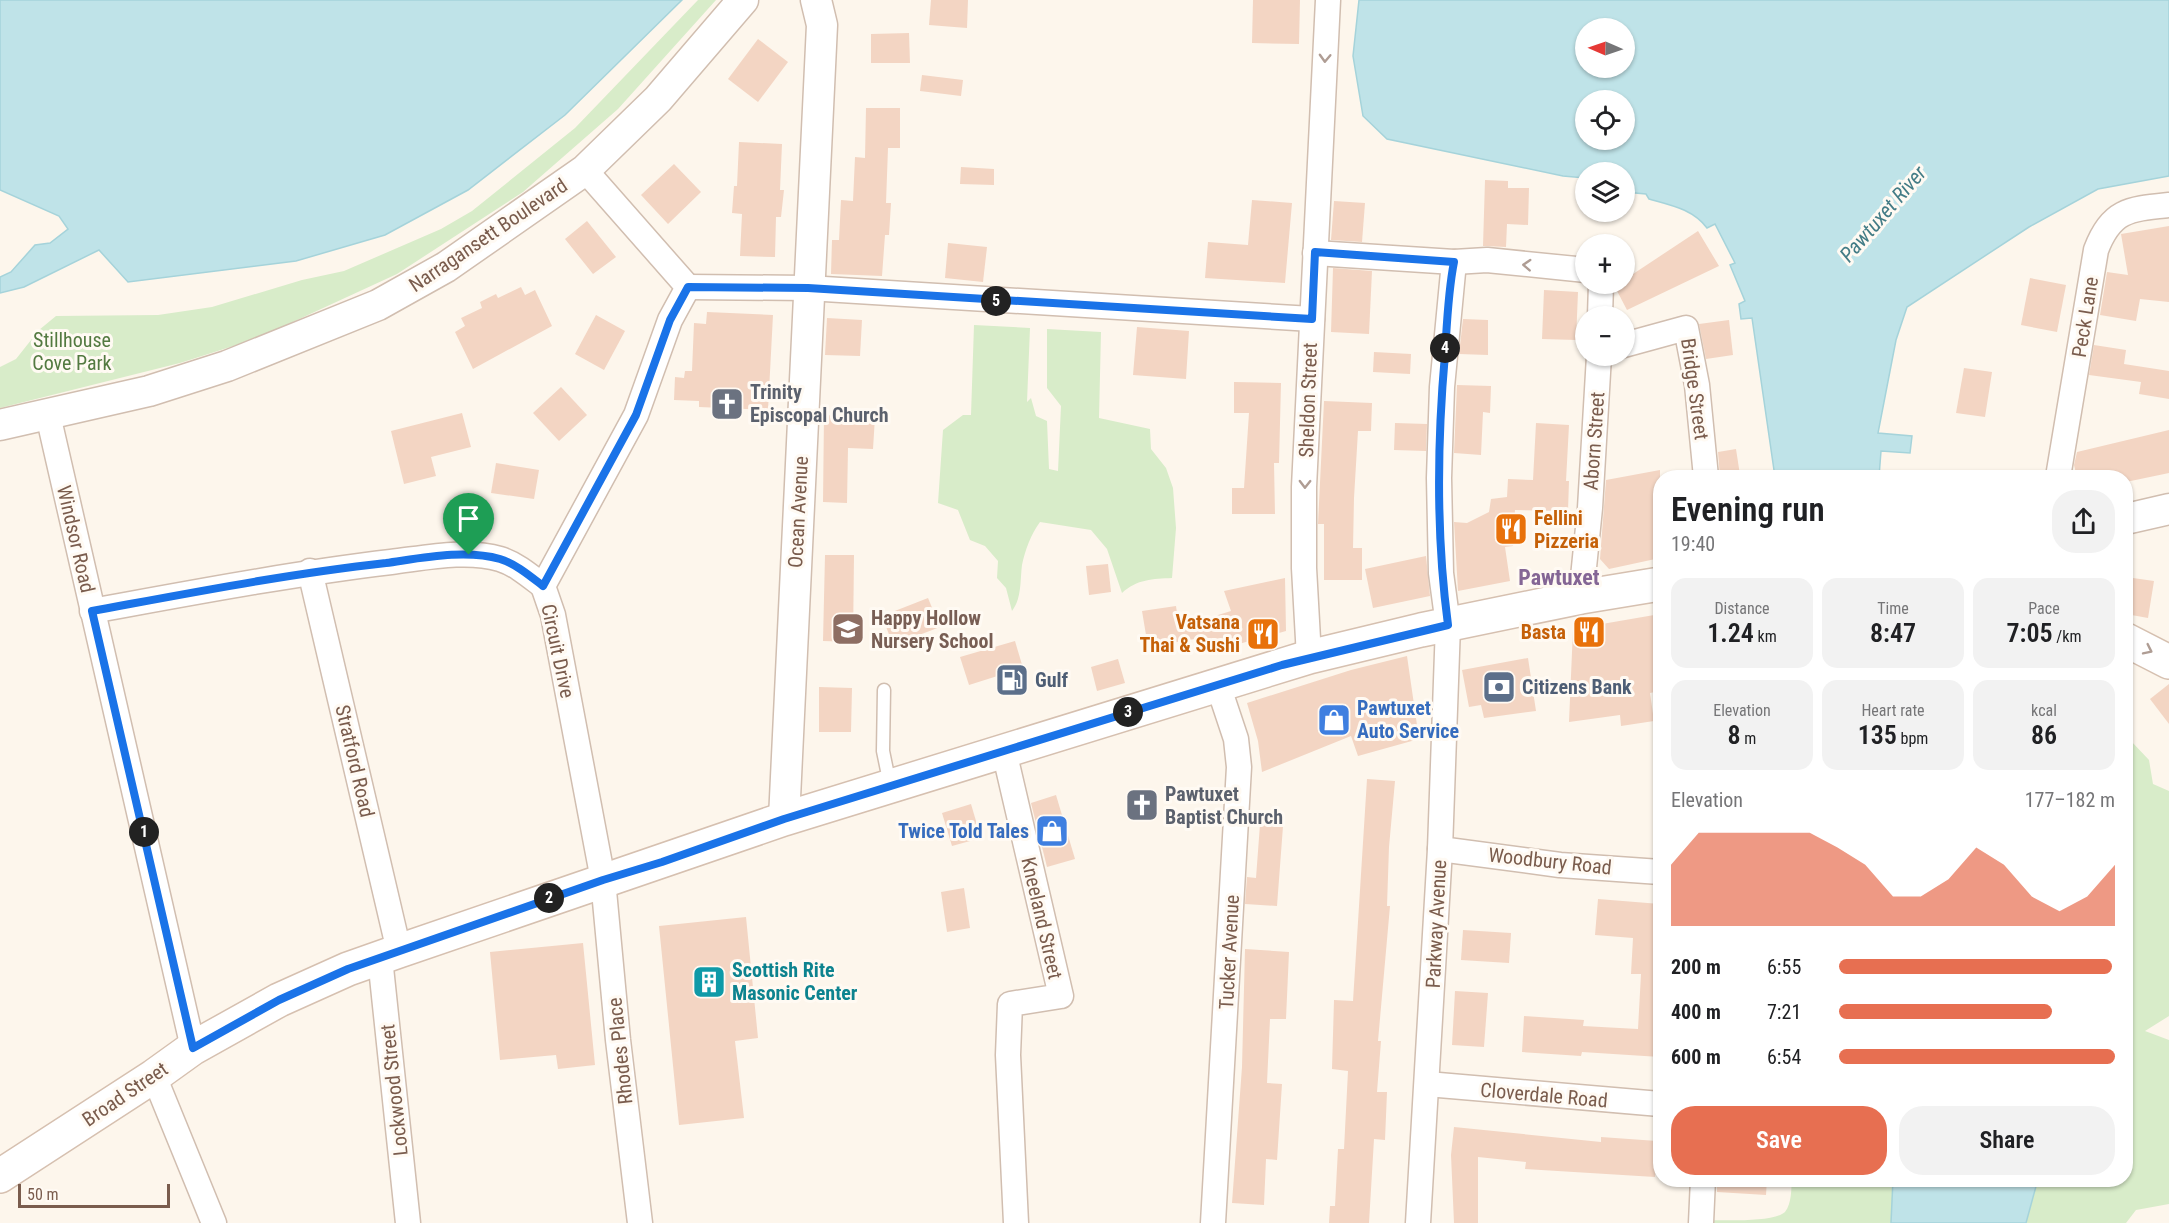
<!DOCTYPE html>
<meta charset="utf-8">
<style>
:root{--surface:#fff;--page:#f2f2f2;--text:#202124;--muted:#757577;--accent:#e76f51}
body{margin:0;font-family:"Roboto Condensed",sans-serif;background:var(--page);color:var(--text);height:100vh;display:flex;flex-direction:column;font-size:22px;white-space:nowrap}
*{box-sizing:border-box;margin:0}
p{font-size:20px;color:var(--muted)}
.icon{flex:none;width:33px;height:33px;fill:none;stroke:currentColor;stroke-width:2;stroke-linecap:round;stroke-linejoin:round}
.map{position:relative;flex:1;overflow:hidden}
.details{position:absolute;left:1653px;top:470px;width:480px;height:717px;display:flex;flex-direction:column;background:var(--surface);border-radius:24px;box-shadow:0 2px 4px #0004}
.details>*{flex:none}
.needle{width:39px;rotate:272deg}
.buttons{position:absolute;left:1575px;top:18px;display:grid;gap:12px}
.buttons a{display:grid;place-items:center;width:60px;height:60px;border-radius:50%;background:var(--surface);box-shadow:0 2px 4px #0004;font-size:30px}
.scale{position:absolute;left:18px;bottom:15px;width:152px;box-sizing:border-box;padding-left:6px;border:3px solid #7a5c4d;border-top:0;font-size:16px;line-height:21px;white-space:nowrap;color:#7a5c4d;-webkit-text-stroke:4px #fffaf3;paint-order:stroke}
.pin{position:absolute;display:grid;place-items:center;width:51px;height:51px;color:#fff;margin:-62px -26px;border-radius:50% 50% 50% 0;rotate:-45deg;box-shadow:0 0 6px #0007}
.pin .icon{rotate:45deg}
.km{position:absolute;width:30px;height:30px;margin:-15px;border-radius:50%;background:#222;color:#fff;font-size:16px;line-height:30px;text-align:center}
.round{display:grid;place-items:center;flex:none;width:63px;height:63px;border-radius:24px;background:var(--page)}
.overview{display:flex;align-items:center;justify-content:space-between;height:102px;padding:0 18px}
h1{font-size:33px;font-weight:600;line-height:45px}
.figures{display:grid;grid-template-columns:repeat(3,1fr);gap:9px;height:102px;padding:6px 18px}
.figures div{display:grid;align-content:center;border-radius:15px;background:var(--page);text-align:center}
.figures b{font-size:26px;font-weight:600}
.figures small{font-size:16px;font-weight:400}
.figures p{font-size:16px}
.chart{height:168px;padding:12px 18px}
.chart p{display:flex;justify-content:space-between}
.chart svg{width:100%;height:108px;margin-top:6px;fill:var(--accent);opacity:.7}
.cta{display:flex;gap:12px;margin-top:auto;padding:12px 18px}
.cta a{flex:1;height:69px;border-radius:24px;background:var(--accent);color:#fff;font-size:24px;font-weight:600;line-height:69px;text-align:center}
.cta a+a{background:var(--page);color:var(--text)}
ul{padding:0 18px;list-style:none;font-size:20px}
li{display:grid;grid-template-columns:96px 72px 1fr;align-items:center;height:45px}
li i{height:15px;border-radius:8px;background:var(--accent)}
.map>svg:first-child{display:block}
</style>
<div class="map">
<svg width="2169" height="1223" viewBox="0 0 2169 1223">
<rect width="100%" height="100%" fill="#fdf6ec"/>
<!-- green -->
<g fill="#d8ecc9">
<path d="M698 0H716L618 109 523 192 397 274 258 338 180 363 0 408V367L16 359 39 330 56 316 158 315 212 307 302 280 344 271 441 229 472 211 575 128Z"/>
<path d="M974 325 1030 328 1027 402 1031 398 1036 416 1047 421 1049 469 1058 471 1061 406 1047 388V329L1101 332 1099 418 1150 429 1151 449 1166 468 1173 488 1176 528 1172 578C1153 579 1137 579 1122 593L1107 549 1091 530 1040 522C1031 534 1025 550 1022 565 1020 580 1022 598 1012 611L1006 588 997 578 998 561 985 546 970 540 958 510 938 503 943 430 963 415H971Z"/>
<path d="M2126 734H2129L2131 741 2149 760 2153 784 2169 791V1016L2145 1031 2169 1040V1204L2136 1210 2126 1223H2026L2038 1179H2126Z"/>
<path d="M1792 1179H1893L1891 1223H1700L1701 1220C1720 1220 1773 1223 1785 1212 1792 1203 1791 1189 1792 1179Z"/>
</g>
<!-- water -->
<g fill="#bfe3e8" stroke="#a5d3da" stroke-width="1.5" fill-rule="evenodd">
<path d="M0 0H682L565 115 468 190 385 235 296 261 128 282 99 250 24 287 0 293V277L11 272 35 245 50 243 68 229 59 216 0 190Z"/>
<path d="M1359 0H2169V176L2098 189 2029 227 1907 307 1896 340 1878 433 1912 436 1910 453 1881 451 1879 477H1775L1752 318 1741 319 1739 304 1745 301 1730 265 1735 263 1715 224 1707 228C1693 209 1670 205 1649 199L1646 194 1625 192 1624 172H1586L1585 178 1563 176 1387 139 1363 116 1353 56ZM1586 28H1624V68H1586ZM1586 100H1624V140H1586Z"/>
<path d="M1893 1179H2038L2026 1223H1891Z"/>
</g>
<!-- building -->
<g fill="#f3d5c3">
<path d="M931 0H968L967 28 929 25Z"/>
<path d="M1253 0H1300L1299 44 1252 43Z"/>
<path d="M909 33 910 63H871V34Z"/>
<path d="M758 39 788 62 758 102 728 79Z"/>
<path d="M922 75 963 80 961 96 920 91Z"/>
<path d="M866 108H900V148H888L886 203H891L889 235H885L882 276 831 274 832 240H839L841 200 853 201 855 157 865 158Z"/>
<path d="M739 142 782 144 780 190H784L781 217H776L775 257 740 256 742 214 732 213 734 186H737Z"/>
<path d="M674 164 701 192 668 224 641 195Z"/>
<path d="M961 167 994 169V185L960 184Z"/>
<path d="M1485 180 1508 181V188H1529L1528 225 1507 224 1506 247 1483 246Z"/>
<path d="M1252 200 1292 203 1285 283 1205 278 1208 242 1248 245Z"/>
<path d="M1334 201 1365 203 1362 242 1331 240Z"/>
<path d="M587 221 616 257 593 274 565 239Z"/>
<path d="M2169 226V302L2140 299 2136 321 2100 315 2107 272 2128 275 2121 234Z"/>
<path d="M1698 231 1719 266 1627 310 1615 287 1624 284V280Z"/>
<path d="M948 243 987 247 983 282 945 278Z"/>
<path d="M1333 268 1372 271 1369 334 1331 332Z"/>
<path d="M2030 278 2066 285 2057 332 2021 325Z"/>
<path d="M521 287 525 295 535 290 552 326 473 369 455 332 465 326 461 318 482 308 480 302 496 294 498 298Z"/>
<path d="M1544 290 1578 292 1576 340 1542 339Z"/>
<path d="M707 312 773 315 768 410 699 407V401L674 400 675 377 684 378 685 371H692L694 323 706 324Z"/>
<path d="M596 315 625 331 604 370 575 354Z"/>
<path d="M827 318 862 320 860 356 825 355Z"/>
<path d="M1463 319 1488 320V355L1459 354Z"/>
<path d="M1729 320 1733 355 1706 359 1699 324Z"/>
<path d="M1137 327 1189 331 1186 379 1133 375Z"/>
<path d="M2094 345 2126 350 2124 364 2169 371V399L2139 394 2141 382 2089 375Z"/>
<path d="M1374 352 1411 354 1410 374 1373 372Z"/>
<path d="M1964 368 1992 372 1985 417 1956 413Z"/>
<path d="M1234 382 1281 383 1279 463H1274L1275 514H1232V488H1244L1249 413H1234Z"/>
<path d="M1457 385 1491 386 1490 413 1483 412 1481 455 1454 453Z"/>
<path d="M561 387 587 415 559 441 533 413Z"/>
<path d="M1324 401 1372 403 1371 431H1358L1354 498 1353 548H1362V580H1324V524H1318Z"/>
<path d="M462 413 471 447 431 457 436 476 404 484 391 431Z"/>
<path d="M824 415 875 417 873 449 848 448 847 503 823 502Z"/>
<path d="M1395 423 1427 424 1426 451 1394 450Z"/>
<path d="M1536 423 1569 425 1566 481H1569L1568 511 1515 510 1513 546 1505 547 1510 581 1458 591 1454 522 1467 523 1489 512 1491 499 1507 497 1508 479 1533 480Z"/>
<path d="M2169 430V473L2126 482V477H2077L2074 465 2077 452Z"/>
<path d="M1736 449 1740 475 1720 477 1718 452Z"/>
<path d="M496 463 539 470 534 499 491 493Z"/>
<path d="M1660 470V558L1609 569 1600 559 1606 480Z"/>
<path d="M825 555H854L853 642 823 641Z"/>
<path d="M1426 556 1430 596 1373 608 1365 569Z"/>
<path d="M1108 564 1111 592 1089 595 1086 566Z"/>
<path d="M2126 577 2154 581 2148 618 2126 614Z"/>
<path d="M1285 578 1286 631 1210 652 1206 637 1148 647 1142 611 1176 606 1179 627 1231 611 1224 591Z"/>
<path d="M928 598 940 627 893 645 882 616Z"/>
<path d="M1660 614V691L1650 693 1654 721 1621 726 1620 715 1569 722 1573 629Z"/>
<path d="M1015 641 1023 668 969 685 960 657Z"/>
<path d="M1407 656 1419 739 1358 756 1351 736 1262 772 1258 741 1247 703 1351 670Z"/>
<path d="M1528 658 1536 711 1484 718 1481 705 1469 707 1462 670Z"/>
<path d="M1118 659 1125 683 1097 691 1091 667Z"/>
<path d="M2169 684V724L2150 699Z"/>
<path d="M819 687 852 688 851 732H819Z"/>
<path d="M1367 779 1395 781 1389 847 1387 906H1390L1378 1041H1381L1377 1092H1387L1385 1140 1374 1139 1369 1223H1329L1330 1206H1335L1338 1149H1344L1348 1071 1332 1069 1334 1000 1353 1001Z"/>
<path d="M1056 795 1075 859 1047 867 1031 803Z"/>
<path d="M971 804 981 838 952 846 942 813Z"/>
<path d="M1261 811 1284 813 1277 906 1245 904 1247 877 1256 878Z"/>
<path d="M964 888 970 928 947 932 941 892Z"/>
<path d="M1598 899 1660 904V1057L1582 1052 1581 1056 1522 1052 1524 1016 1584 1020 1583 1026 1638 1029 1641 974H1631L1633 938 1595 935Z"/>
<path d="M746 917 758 1038 735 1041 744 1118 679 1125 659 926Z"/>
<path d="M1463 930 1511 933 1509 963 1461 960Z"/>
<path d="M583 943 595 1065 558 1069 556 1055 500 1060 490 952Z"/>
<path d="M1245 949 1289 952 1286 1019H1270L1267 1083 1282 1084 1277 1160 1266 1159 1264 1205 1232 1203 1242 1067Z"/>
<path d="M1455 991 1488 993 1484 1047 1452 1045Z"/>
<path d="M1454 1127 1601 1142V1137L1657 1141 1655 1177 1525 1169 1526 1162 1478 1157V1223H1454L1451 1155Z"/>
<path d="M1717 1179H1767L1766 1195 1717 1192Z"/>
</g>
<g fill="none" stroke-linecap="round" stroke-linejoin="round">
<!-- service casing -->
<g stroke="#d1beb0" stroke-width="15">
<path id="service" d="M884 690 883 751 890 785"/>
</g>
<!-- minor casing -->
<g stroke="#d1beb0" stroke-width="27">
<g id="minor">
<path d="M585 170 688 287 670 320 636 415 543 586 553 615 603 880 618 1040 640 1223"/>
<path d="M1315 253 1454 262 1487 260 1586 270"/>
<path d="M688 287 808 288 1312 319"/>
<path d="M1600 316 1601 284"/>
<path d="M1624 345 1686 328 1697 385 1706 477"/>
<path d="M48 415 193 1048"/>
<path d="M2058 477 2096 250C2111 210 2129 209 2169 205"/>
<path d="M310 571 399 951"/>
<path d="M1581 597 1590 508 1599 356"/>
<path d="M92 611C191 593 290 574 391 562 425 558 466 549 500 559 516 564 530 576 543 586"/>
<path d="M1309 657 1304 568V487L1328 0"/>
<path d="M1004 751 1061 996 1010 1004 1008 1055 1016 1223"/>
<path d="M1440 849 1560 865 1660 872"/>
<path d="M380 958 408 1223"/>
<path d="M154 1076 214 1223"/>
<path d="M1427 1084 1660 1104"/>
<path d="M1213 1223 1239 767 1236 739 1218 685"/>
<path d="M1418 1223 1440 849 1448 625 1441 573 1439 478 1442 387 1454 262"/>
<path d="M1701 1223 1703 1179"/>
</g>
</g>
<!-- tertiary casing -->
<g stroke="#d1beb0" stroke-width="33">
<g id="tertiary">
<path d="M0 425 149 391 227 366 378 305 446 267 585 170 658 99 743 0"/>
<path d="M2126 519 2169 509"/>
<path d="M784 819 822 25 816 0"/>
</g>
</g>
<!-- secondary casing -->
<g stroke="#d6c0b0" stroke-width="36">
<g id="secondary">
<path d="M2126 640 2169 662"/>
<path d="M0 1176 154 1076 193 1048 279 1000 348 969 399 951 784 819 1309 657 1421 630 1581 597 1660 584"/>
</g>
</g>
<!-- service -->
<use href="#service" stroke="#fff" stroke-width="12"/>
<!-- minor -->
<use href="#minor" stroke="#fff" stroke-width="24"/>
<!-- tertiary -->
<use href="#tertiary" stroke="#fff" stroke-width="30"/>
<!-- secondary -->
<use href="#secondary" stroke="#fff" stroke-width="33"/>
</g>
<!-- one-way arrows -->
<defs><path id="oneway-chevron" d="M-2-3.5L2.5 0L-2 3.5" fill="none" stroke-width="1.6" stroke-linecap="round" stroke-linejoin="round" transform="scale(1.5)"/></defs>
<g stroke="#af9d94">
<use href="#oneway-chevron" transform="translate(1325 58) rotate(92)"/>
<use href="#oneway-chevron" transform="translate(1527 265) rotate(-177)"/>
<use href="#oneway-chevron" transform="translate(1305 484) rotate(91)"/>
<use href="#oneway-chevron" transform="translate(2148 650) rotate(26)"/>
</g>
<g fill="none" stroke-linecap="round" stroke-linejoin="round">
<!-- route casing -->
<g stroke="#fff" stroke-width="12">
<path id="route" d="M1315 252 1454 262C1448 292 1447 323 1445 354 1437 444 1436 535 1448 625L1282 665 784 819 662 862 603 880 348 969 279 1000 193 1048 92 611C190 593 287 574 386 563 422 558 465 549 500 559 516 564 530 576 543 586L636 415 670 320 688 287 808 288 1312 319Z"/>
</g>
<!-- route -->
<use href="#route" stroke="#1a73e8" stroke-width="8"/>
</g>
<!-- icons -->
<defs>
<g id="church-square" transform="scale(1.725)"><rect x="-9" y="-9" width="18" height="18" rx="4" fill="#6b7280" stroke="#fffaf3"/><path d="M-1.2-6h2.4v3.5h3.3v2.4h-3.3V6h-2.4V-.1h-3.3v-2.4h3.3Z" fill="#fff"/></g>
<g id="restaurant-square" transform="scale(1.725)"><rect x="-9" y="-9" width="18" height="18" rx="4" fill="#e8710a" stroke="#fffaf3"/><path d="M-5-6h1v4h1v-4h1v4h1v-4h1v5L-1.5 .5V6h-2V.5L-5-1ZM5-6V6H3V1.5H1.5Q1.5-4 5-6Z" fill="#fff"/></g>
<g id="school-square" transform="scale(1.725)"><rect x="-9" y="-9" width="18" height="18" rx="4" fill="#8d6e63" stroke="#fffaf3"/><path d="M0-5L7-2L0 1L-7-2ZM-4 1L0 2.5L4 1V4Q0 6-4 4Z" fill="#fff"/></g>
<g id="fuel-square" transform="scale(1.725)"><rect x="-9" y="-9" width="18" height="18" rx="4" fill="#5c6f8a" stroke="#fffaf3"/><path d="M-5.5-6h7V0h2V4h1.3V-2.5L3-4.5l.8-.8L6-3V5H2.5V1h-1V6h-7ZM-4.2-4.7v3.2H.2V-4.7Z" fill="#fff"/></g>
<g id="bank-square" transform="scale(1.725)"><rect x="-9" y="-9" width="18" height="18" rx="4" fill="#5c6f8a" stroke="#fffaf3"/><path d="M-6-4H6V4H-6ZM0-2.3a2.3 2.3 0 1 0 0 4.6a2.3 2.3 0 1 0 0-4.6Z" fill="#fff"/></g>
<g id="shop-square" transform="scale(1.725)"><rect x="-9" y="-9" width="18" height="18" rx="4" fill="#3f7fe0" stroke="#fffaf3"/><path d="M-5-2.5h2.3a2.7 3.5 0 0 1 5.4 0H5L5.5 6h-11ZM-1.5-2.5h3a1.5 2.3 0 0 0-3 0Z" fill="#fff"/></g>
<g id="building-square" transform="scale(1.725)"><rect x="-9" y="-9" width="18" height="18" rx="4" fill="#0f9aa8" stroke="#fffaf3"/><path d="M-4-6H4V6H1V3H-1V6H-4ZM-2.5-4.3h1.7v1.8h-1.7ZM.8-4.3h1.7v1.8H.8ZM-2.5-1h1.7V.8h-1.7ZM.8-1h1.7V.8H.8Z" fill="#fff"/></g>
</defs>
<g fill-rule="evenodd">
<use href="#church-square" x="727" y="404"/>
<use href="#restaurant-square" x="1511" y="529"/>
<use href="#school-square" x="848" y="629"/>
<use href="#restaurant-square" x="1589" y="632"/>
<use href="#restaurant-square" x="1263" y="634"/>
<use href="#fuel-square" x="1012" y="680"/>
<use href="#bank-square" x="1499" y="687"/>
<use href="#shop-square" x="1334" y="720"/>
<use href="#church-square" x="1142" y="805"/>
<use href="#shop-square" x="1052" y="831"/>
<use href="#building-square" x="709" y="982"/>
</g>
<g text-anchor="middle" stroke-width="6" stroke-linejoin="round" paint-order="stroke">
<!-- street labels -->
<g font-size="20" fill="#7a5c4d" stroke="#fffaf3">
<text transform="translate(488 235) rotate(-34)" y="7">Narragansett Boulevard</text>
<text transform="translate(2085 317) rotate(-81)" y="7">Peck Lane</text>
<text transform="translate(1695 389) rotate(82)" y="7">Bridge Street</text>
<text transform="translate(1308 400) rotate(-88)" y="7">Sheldon Street</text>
<text transform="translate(1594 441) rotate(-86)" y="7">Aborn Street</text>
<text transform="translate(798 512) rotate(-87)" y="7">Ocean Avenue</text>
<text transform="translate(76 539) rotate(77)" y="7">Windsor Road</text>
<text transform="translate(558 651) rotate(78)" y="7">Circuit Drive</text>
<text transform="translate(355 761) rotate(77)" y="7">Stratford Road</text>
<text transform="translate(1550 861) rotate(6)" y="7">Woodbury Road</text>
<text transform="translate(1042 918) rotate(77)" y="7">Kneeland Street</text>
<text transform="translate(1436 924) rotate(-87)" y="7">Parkway Avenue</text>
<text transform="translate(1229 952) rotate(-87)" y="7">Tucker Avenue</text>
<text transform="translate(620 1051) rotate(-96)" y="7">Rhodes Place</text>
<text transform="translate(394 1090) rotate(-96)" y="7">Lockwood Street</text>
<text transform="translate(125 1094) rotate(-34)" y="7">Broad Street</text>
<text transform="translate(1544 1095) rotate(5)" y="7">Cloverdale Road</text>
</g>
<!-- park labels -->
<g font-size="20" fill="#537a41" stroke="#fffaf3">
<text x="72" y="347">Stillhouse<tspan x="72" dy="23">Cove Park</tspan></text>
</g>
<!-- worship labels -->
<g font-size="20" font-weight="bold" fill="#5b616d" stroke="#fffaf3" text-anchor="start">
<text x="750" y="399">Trinity<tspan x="750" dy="23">Episcopal Church</tspan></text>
<text x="1165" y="801">Pawtuxet<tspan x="1165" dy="23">Baptist Church</tspan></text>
</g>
<!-- food labels -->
<g font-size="20" font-weight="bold" fill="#c56008" stroke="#fffaf3" text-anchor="end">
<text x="1534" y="525" text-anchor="start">Fellini<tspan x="1534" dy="23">Pizzeria</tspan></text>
<text x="1240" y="629">Vatsana<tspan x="1240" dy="23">Thai &amp; Sushi</tspan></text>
<text x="1566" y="639">Basta</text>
</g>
<!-- education labels -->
<g font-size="20" font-weight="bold" fill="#785e54" stroke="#fffaf3" text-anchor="start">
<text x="871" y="625">Happy Hollow<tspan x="871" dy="23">Nursery School</tspan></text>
</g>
<!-- service labels -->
<g font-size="20" font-weight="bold" fill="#4e5e75" stroke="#fffaf3" text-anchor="start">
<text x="1035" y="687">Gulf</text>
<text x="1522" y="694">Citizens Bank</text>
</g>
<!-- shop labels -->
<g font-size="20" font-weight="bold" fill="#366cbe" stroke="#fffaf3" text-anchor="start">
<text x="1357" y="715">Pawtuxet<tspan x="1357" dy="23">Auto Service</tspan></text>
<text x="1029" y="838" text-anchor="end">Twice Told Tales</text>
</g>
<!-- culture labels -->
<g font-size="20" font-weight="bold" fill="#0d838f" stroke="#fffaf3" text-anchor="start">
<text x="732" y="977">Scottish Rite<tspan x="732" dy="23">Masonic Center</tspan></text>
</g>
<!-- water labels -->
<g font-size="21" font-style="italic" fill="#437c86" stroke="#fffaf3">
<text transform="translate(1883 214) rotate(-49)" y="7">Pawtuxet River</text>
</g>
<!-- quarter labels -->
<g font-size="22" font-weight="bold" fill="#846695" stroke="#fffaf3">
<text x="1559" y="585">Pawtuxet</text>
</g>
</g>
</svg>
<div class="buttons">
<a><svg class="needle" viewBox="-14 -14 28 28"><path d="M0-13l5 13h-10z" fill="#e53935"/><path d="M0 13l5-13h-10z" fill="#757577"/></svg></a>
<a><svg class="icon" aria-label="locate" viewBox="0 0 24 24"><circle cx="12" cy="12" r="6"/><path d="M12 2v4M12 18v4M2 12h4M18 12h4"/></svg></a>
<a><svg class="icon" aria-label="layers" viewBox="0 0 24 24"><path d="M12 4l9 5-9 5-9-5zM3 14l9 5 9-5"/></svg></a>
<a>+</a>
<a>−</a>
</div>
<div class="scale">50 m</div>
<div class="pin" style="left:469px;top:555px;background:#1e9e55"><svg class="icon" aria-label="arrive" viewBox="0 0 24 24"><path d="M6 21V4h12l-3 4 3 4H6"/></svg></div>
<b class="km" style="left:144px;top:832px">1</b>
<b class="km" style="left:549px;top:898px">2</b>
<b class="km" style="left:1128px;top:712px">3</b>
<b class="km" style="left:1445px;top:348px">4</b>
<b class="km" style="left:996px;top:301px">5</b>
<section class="details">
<div class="overview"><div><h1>Evening run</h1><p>19:40</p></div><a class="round"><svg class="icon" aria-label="share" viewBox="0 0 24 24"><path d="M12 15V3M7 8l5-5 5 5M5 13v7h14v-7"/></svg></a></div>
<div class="figures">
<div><p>Distance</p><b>1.24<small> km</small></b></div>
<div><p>Time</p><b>8:47</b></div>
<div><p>Pace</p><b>7:05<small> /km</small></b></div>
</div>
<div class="figures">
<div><p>Elevation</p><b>8<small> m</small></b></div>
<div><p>Heart rate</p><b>135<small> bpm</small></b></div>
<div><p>kcal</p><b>86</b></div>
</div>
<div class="chart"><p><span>Elevation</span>177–182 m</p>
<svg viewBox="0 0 160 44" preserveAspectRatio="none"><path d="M0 44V19L10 6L20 6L30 6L40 6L50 6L60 12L70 19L80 32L90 32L100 25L110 12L120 19L130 32L140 38L150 32L160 19V44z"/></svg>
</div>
<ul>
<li><b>200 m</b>6:55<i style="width:99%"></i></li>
<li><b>400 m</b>7:21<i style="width:77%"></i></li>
<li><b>600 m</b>6:54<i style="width:100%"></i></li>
</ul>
<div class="cta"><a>Save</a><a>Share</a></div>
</section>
</div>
